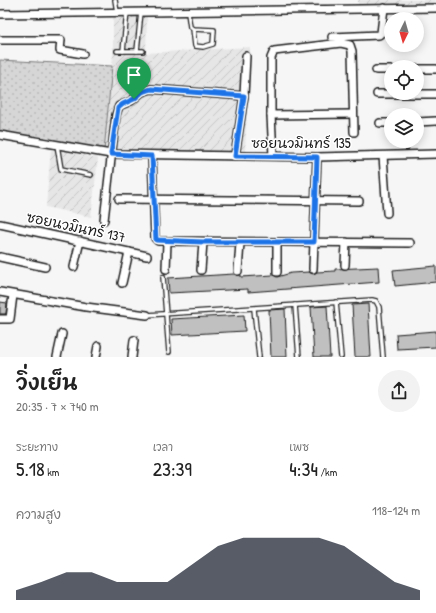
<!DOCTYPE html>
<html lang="th">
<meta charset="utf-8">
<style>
:root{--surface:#fff;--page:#f2f2f2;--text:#222;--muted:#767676;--accent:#111827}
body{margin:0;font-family:"Patrick Hand","Playpen Sans Thai",sans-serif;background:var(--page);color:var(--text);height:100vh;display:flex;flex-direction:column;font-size:15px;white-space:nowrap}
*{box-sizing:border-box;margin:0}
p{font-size:13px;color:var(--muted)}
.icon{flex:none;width:22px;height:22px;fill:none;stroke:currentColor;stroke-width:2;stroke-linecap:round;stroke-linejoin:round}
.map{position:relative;height:357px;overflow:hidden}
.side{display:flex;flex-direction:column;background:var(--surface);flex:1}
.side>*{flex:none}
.needle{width:26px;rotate:185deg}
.tools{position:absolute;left:384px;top:12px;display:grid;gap:8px}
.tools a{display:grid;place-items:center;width:40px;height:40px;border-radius:50%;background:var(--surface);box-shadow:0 2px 10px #0003;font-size:20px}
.pin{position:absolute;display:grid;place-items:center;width:34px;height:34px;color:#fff;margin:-41px -17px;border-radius:50% 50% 50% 0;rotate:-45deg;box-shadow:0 0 4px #0007}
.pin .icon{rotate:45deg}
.round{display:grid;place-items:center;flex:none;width:42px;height:42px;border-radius:21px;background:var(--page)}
.overview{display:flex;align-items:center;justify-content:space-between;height:68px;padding:0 16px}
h1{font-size:22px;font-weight:600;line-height:30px}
.stats{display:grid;grid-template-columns:repeat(3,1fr);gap:6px;height:68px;padding:4px 16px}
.stats div{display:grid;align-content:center}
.stats b{font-size:20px;font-weight:600}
.stats small{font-size:11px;font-weight:400}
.stats p{font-size:11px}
.chart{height:112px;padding:8px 16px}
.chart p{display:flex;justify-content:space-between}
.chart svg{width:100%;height:72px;margin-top:4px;fill:var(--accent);opacity:.7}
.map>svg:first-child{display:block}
</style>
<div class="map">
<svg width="436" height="357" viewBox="0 0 436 357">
<defs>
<pattern id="industrial-furrows" width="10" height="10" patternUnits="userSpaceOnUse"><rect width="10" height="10" fill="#e6e6e6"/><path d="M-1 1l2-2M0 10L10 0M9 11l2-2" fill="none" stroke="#c5c5c5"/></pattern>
<pattern id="grass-dots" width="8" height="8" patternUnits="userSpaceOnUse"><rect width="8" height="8" fill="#d6d6d6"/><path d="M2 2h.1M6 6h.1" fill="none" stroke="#b7b7b7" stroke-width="1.8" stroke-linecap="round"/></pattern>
</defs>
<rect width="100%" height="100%" fill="#f6f6f6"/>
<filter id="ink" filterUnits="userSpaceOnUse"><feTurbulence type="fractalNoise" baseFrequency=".025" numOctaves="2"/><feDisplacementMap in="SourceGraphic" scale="8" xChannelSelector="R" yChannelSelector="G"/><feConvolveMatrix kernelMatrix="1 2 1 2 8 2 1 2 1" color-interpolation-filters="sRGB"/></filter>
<g filter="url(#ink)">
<!-- industrial -->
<g fill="url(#industrial-furrows)">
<rect x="358" y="0" width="78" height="7"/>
<path d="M113 16H147L146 53 250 47 245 151H104L113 54Z"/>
<path d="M51 149 98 158 91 217 46 207Z"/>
</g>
<!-- grass -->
<path fill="url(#grass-dots)" stroke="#797979" d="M0 60 112 66 104 151 0 131Z"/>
<!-- building -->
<g fill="#c0c0c0" stroke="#1c1c1c">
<path d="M436 266V282L395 286 393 270Z"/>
<path d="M378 267 379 282 248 292V289L169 293 168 278 234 274 241 275V277L273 275 277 277 291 273 309 272 313 274 317 272 335 271V269Z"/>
<path d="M0 302 7 303 6 314H0Z"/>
<path d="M368 304 371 357H355L352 305Z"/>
<path d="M327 306 330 357H314L311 307Z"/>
<path d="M285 309 287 357H271L269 310Z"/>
<path d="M244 315 245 331 172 335 171 319Z"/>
<path d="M436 331V347L397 349 396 334Z"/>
</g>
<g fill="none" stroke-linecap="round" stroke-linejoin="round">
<!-- service casing -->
<g stroke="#1c1c1c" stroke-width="6">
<g id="service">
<path d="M115 0 117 12"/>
<path d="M141 12 137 51H143"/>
<path d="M188 13 190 27 193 29 214 30 213 44 203 47 195 46 193 29"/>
<path d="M117 51H137"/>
<path d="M123 51 127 12"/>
<path d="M57 145 61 169 91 175"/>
<path d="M163 277 169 352"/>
<path d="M336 302 341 357"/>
<path d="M295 305 299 357"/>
<path d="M254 309 259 357"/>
<path d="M147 315 372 300 376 301 379 307 383 357"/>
</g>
</g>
<!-- minor casing -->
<g stroke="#1c1c1c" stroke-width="10">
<g id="minor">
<path d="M0 14 436 8"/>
<path d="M332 37 379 35 381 33 384 8"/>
<path d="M0 40H61L60 50 83 54"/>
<path d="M417 69H436"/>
<path d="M376 70H391"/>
<path d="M377 94H436"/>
<path d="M271 115 353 114"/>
<path d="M417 122 436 121"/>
<path d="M380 123H391"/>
<path d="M0 135 111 154 317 157 436 154"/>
<path d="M152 156 155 238 158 241 410 243"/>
<path d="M235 156 244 96 246 56"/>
<path d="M273 156 271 115V58L274 51 341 43 350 45 352 51 354 132"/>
<path d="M383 156 387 213"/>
<path d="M119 199 359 201"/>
<path d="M104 220 116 115 119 106 131 101 142 92 151 89 244 96"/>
<path d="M0 224 147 256"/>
<path d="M0 257 45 267"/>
<path d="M345 265 346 242"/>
<path d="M74 267 80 241"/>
<path d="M166 269 167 242"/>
<path d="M313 269 317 157"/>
<path d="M201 270 203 242"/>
<path d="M238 271 240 243"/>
<path d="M277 272V242"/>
<path d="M122 283 129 252"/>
<path d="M0 292 86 307 147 315"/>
<path d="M0 319H10L13 295"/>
<path d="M57 357 62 334"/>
<path d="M96 357 98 346"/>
<path d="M132 357 134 340"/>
</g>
</g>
<!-- service -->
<use href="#service" stroke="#fff" stroke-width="3.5"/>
<!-- minor -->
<use href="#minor" stroke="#fff" stroke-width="7"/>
</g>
</g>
<g fill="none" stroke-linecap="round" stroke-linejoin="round" filter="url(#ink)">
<!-- route casing -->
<g stroke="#fff" stroke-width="8">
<path id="route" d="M151 89 244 96 235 156 317 157 314 242H203L156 240 152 156 111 154 118 108 123 104 134 99 142 92Z"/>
</g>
<!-- route -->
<use href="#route" stroke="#1a73e8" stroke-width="5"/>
</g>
<g text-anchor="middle" stroke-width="3" stroke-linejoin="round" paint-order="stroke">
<!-- street labels -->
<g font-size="14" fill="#1c1c1c" stroke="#fff">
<text x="301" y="148">ซอยนวมินทร์ 135</text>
<text transform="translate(76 227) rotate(12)" y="5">ซอยนวมินทร์ 137</text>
</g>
</g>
</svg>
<div class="tools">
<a><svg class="needle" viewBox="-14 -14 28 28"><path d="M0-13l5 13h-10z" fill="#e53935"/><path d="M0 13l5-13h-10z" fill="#767676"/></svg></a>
<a><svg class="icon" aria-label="locate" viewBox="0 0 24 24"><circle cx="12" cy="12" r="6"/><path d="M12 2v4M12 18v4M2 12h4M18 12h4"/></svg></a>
<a><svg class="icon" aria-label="layers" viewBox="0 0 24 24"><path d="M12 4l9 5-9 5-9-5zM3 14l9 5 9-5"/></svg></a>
</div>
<div class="pin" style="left:134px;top:99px;background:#1e9e55"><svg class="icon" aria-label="arrive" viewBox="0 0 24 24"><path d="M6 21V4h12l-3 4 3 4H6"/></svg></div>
</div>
<section class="side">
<div class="overview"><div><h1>วิ่งเย็น</h1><p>20:35 · 7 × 740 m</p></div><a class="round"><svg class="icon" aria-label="share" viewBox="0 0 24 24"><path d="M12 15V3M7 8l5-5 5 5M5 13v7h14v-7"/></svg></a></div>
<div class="stats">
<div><p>ระยะทาง</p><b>5.18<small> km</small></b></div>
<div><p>เวลา</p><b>23:39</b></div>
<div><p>เพซ</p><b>4:34<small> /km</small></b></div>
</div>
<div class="chart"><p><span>ความสูง</span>118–124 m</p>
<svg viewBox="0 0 160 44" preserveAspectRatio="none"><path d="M0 44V38L10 33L20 27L30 27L40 33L50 33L60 33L70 22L80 11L90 6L100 6L110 6L120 6L130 11L140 22L150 33L160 38V44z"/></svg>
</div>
</section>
